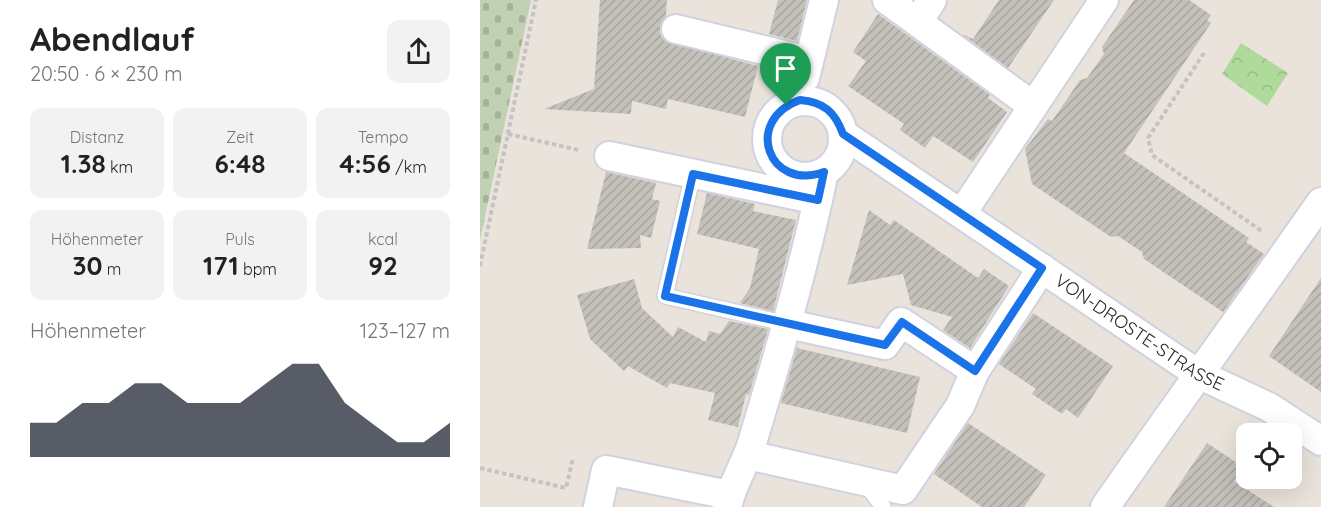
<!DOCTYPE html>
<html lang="de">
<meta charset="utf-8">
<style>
:root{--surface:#fff;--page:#f2f2f2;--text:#222;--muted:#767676;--accent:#111827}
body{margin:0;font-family:Quicksand,sans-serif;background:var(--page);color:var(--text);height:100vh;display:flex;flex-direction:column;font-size:22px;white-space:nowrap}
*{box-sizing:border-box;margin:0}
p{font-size:20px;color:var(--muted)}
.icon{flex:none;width:33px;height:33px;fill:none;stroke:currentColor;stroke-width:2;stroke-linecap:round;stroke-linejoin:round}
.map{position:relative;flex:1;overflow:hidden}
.side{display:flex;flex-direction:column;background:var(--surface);width:480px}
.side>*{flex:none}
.fabs{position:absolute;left:756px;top:423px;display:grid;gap:12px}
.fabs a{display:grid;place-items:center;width:66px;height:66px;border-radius:12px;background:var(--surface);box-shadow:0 6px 24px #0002;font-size:30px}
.pin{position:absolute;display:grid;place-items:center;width:51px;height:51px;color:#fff;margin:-62px -26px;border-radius:50% 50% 50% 0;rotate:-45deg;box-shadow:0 0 6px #0007}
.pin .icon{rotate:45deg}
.round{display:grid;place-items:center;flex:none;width:63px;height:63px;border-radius:12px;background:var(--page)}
.headline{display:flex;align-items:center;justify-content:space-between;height:102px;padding:0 30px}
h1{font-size:33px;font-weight:700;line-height:45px}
.figures{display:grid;grid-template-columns:repeat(3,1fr);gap:9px;height:102px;padding:6px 30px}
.figures div{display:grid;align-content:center;border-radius:12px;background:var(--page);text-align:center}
.figures b{font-size:26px;font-weight:700}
.figures small{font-size:16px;font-weight:400}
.figures p{font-size:16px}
.chart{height:168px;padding:12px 30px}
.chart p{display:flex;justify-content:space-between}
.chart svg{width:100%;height:108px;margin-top:6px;fill:var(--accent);opacity:.7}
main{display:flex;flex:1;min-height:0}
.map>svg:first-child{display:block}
</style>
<main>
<section class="side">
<div class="headline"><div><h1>Abendlauf</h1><p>20:50 · 6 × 230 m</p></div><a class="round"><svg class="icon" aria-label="share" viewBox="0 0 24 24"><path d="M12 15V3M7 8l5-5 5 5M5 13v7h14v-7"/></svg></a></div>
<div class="figures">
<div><p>Distanz</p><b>1.38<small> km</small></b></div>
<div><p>Zeit</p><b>6:48</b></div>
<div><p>Tempo</p><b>4:56<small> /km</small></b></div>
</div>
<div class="figures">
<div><p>Höhenmeter</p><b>30<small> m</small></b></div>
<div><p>Puls</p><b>171<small> bpm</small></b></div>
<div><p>kcal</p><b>92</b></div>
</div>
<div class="chart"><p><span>Höhenmeter</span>123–127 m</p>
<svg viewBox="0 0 160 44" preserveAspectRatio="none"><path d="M0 44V30L10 30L20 22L30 22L40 14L50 14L60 22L70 22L80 22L90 14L100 6L110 6L120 22L130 30L140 38L150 38L160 30V44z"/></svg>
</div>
</section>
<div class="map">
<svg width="841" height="507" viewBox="0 0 841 507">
<defs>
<pattern id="forest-crowns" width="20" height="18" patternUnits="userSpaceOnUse" patternTransform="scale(1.5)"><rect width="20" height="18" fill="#afda9c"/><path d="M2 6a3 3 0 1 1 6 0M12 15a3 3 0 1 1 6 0" fill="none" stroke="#97bb86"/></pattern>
<pattern id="cemetery-stones" width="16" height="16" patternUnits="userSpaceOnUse" patternTransform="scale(1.5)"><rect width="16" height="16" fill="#c1d1b3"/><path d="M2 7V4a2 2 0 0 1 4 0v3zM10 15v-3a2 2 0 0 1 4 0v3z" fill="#a6b39a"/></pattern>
<pattern id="building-hatch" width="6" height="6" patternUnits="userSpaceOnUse" patternTransform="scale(1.5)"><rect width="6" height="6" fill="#c4c0ba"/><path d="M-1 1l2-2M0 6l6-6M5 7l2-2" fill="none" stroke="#a8a5a0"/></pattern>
</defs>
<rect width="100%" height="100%" fill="#e9e3db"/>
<!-- forest -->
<path fill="url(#forest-crowns)" d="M761 43 808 73 787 106 742 74Z"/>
<!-- cemetery -->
<path fill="url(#cemetery-stones)" d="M0 0H51L0 240Z"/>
<!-- building -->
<g fill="url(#building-hatch)">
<path d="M120 0H187L186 16 180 26V34L185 41 278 66 265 117 188 99 186 109 152 101 151 114 64 109 114 89Z"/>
<path d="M298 0H327L317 41 289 34Z"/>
<path d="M519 0H574L528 68 482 34 493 39Z"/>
<path d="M654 0H709L731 15 727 20 731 23 644 153 769 238 766 242 784 254 743 312 664 259 662 252 638 236 631 237 552 184 545 149 568 119 572 121 600 80 607 78 624 54 622 47Z"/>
<path d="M398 14 510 95 508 98 527 112 493 162 453 136 445 148 420 130 424 124 368 86 386 61 373 52Z"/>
<path d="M126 172 176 183 172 199 180 201 171 238 160 235 161 248 107 249Z"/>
<path d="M227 193 275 204 273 211 316 220 293 311 260 303 270 288 279 249 217 234Z"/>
<path d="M389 210 410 225 414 220 498 278 504 269 529 286 490 348 463 330 472 317 431 305 423 274 367 285Z"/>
<path d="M841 278V392L789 356Z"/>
<path d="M154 279 162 308 193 337 198 327 226 342 229 331 240 334 249 321 288 329 269 395 266 394 258 427 228 420 235 393 190 383 187 388 148 366 144 371 110 339 97 295Z"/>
<path d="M553 313 633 366 598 418 586 409 582 414 552 394 556 389 519 364Z"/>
<path d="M317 348 440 377 427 433 301 403Z"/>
<path d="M488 423 566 475 544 507H502L454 474Z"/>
<path d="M727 443 763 467 754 481 794 507H684Z"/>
</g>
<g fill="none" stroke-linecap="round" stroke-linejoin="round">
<!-- service casing -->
<g stroke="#d0d2df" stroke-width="18">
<g id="service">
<path d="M213 174 185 296 308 324"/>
<path d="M385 483 403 507"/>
</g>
</g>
<!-- minor casing -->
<g stroke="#d0d2df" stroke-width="32">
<g id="minor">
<path d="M407 0 553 106"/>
<path d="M438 22 452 0"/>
<path d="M196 29 329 61"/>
<path d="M325 78 344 0"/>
<circle cx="325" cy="139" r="38"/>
<path id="s1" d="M363 134 718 374 789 407 841 441"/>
<path d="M129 156 338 200"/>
<path d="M482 213 624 0"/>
<path d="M308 324 405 345 421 322 495 371"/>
<path d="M268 455 423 490 480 406 495 371 562 268"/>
<path d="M118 507 126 470 249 495"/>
<path d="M247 507C252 484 265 465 272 443 299 353 325 264 344 172"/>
<path d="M625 507C696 405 770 304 841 202"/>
</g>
</g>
<!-- path -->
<g stroke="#c3c3c3" stroke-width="4" stroke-dasharray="4.5 3" stroke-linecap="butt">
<path d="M724 53 668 138 672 155 783 232"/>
<path d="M28 134 99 150"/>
<path d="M0 266 56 0"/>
<path d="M0 468 86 488 92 462 96 463"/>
</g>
<!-- service -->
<use href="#service" stroke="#fff" stroke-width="15"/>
<!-- minor -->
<use href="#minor" stroke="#fff" stroke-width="28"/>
</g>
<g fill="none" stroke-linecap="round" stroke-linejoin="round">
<!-- route casing -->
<g stroke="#fff" stroke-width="12">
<path id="route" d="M320 100C344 102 355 112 363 134L562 268 495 371 422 322 405 345 185 296 213 174 338 200 344 172C288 192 263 120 320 100Z"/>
</g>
<!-- route -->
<use href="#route" stroke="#1a73e8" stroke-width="8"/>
</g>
<g text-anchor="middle" stroke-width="5" stroke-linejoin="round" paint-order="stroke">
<!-- street labels -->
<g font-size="18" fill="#282828" stroke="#fff">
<text dy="6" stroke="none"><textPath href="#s1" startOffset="357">VON-DROSTE-STRASSE</textPath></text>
</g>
</g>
</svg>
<div class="fabs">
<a><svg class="icon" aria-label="locate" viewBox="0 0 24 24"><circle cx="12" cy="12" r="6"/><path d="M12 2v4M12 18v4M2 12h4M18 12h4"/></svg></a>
</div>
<div class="pin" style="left:306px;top:105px;background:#1e9e55"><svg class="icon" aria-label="arrive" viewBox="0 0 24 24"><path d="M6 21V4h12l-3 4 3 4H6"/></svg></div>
</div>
</main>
